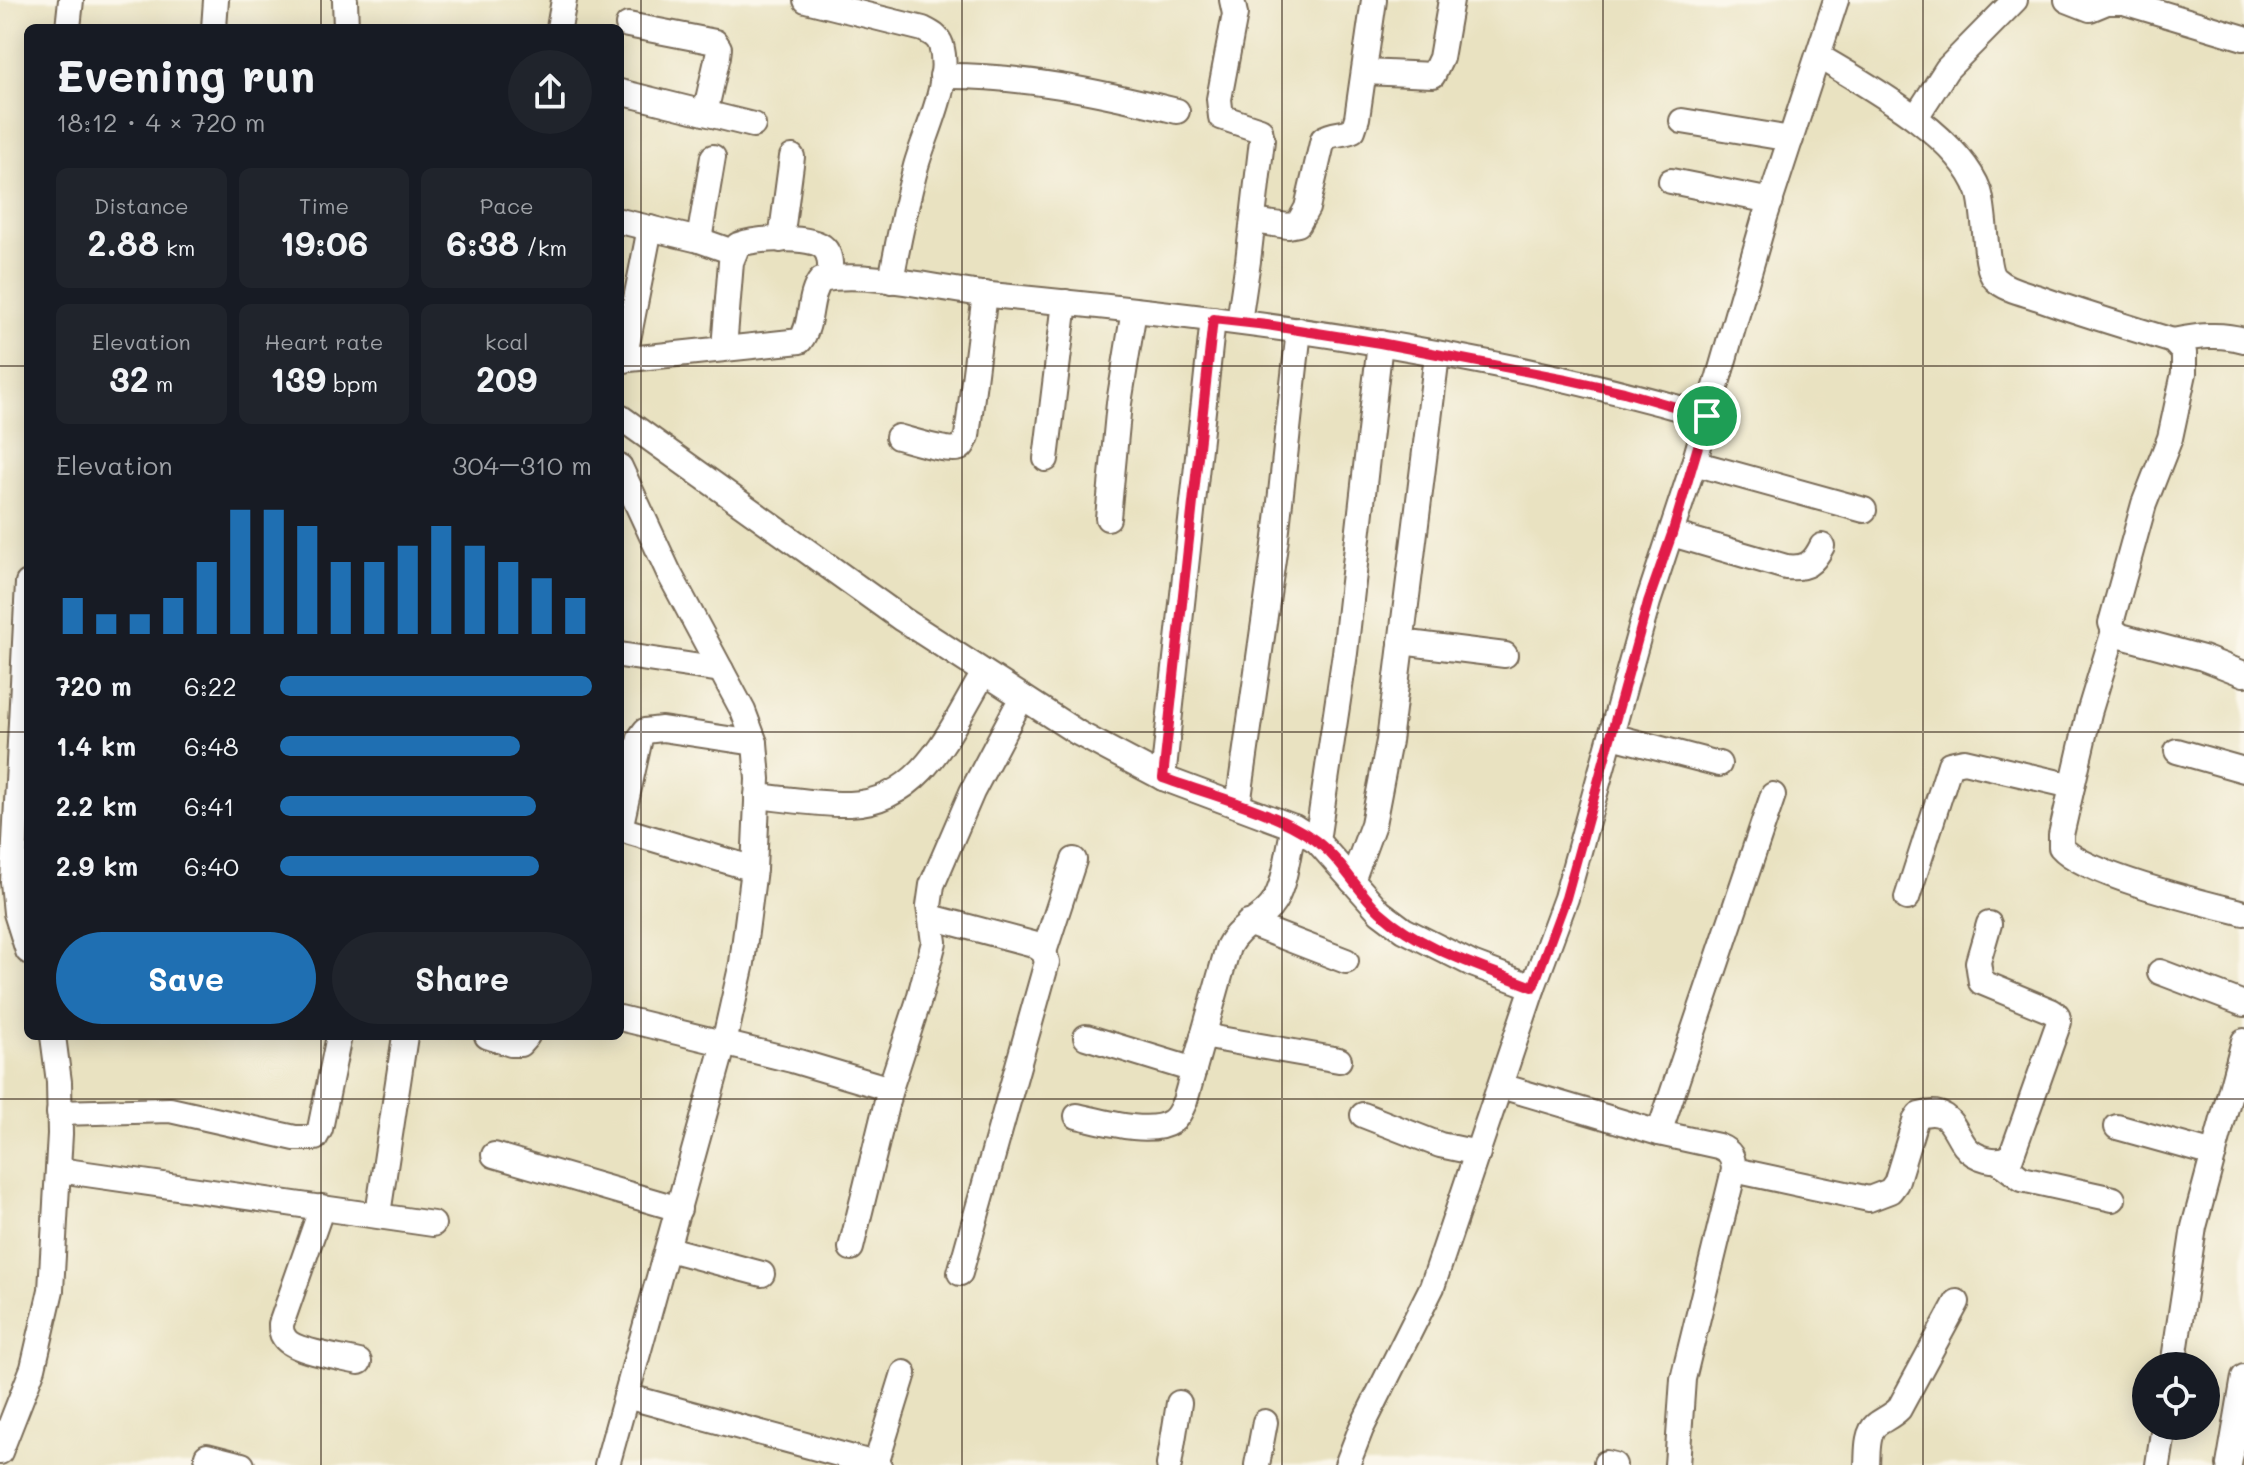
<!DOCTYPE html>
<meta charset="utf-8">
<style>
:root{--surface:#171b24;--page:#20242c;--text:#f1f3f6;--muted:#9ea1a6;--accent:#1f6fb2}
body{margin:0;font-family:Mali,sans-serif;background:var(--page);color:var(--text);height:100vh;display:flex;flex-direction:column;font-size:30px;white-space:nowrap}
*{box-sizing:border-box;margin:0}
p{font-size:26px;color:var(--muted)}
.icon{flex:none;width:44px;height:44px;fill:none;stroke:currentColor;stroke-width:2;stroke-linecap:round;stroke-linejoin:round}
.map{position:relative;flex:1;overflow:hidden}
.drawer{position:absolute;left:24px;top:24px;width:600px;height:1016px;display:flex;flex-direction:column;background:var(--surface);border-radius:12px;box-shadow:0 4px 20px #0003}
.drawer>*{flex:none}
.fabs{position:absolute;left:2132px;top:1352px;display:grid;gap:16px}
.fabs a{display:grid;place-items:center;width:88px;height:88px;border-radius:50%;background:var(--surface);box-shadow:0 4px 20px #0003;font-size:40px}
.pin{position:absolute;display:grid;place-items:center;width:68px;height:68px;color:#fff;margin:-34px;border:4px solid #fff;border-radius:50%;box-shadow:0 2px 8px #0007}
.round{display:grid;place-items:center;flex:none;width:84px;height:84px;border-radius:42px;background:var(--page)}
.head{display:flex;align-items:center;justify-content:space-between;height:136px;padding:0 32px}
h1{font-size:44px;font-weight:700;line-height:60px}
.figures{display:grid;grid-template-columns:repeat(3,1fr);gap:12px;height:136px;padding:8px 32px}
.figures div{display:grid;align-content:center;border-radius:12px;background:var(--page);text-align:center}
.figures b{font-size:34px;font-weight:700}
.figures small{font-size:22px;font-weight:400}
.figures p{font-size:22px}
.chart{height:224px;padding:16px 32px}
.chart p{display:flex;justify-content:space-between}
.chart svg{width:100%;height:144px;margin-top:8px;stroke:var(--accent);stroke-width:6}
.cta{display:flex;gap:16px;margin-top:auto;padding:16px 32px}
.cta a{flex:1;height:92px;border-radius:48px;background:var(--accent);color:#fff;font-size:32px;font-weight:700;line-height:92px;text-align:center}
.cta a+a{background:var(--page);color:var(--text)}
ul{padding:0 32px;list-style:none;font-size:26px}
li{display:grid;grid-template-columns:128px 96px 1fr;align-items:center;height:60px}
li i{height:20px;border-radius:10px;background:var(--accent)}
.map>svg:first-child{display:block}
</style>
<div class="map">
<svg width="2244" height="1465" viewBox="0 0 2244 1465">
<rect width="100%" height="100%" fill="#fbf7ec"/>
<filter id="ink" filterUnits="userSpaceOnUse"><feTurbulence type="fractalNoise" baseFrequency=".0125" numOctaves="2"/><feDisplacementMap in="SourceGraphic" scale="16" xChannelSelector="R" yChannelSelector="G"/><feConvolveMatrix kernelMatrix="1 2 1 2 8 2 1 2 1" color-interpolation-filters="sRGB"/></filter>
<filter id="wash" filterUnits="userSpaceOnUse"><feTurbulence type="fractalNoise" baseFrequency=".006" numOctaves="4" result="noise"/><feDisplacementMap in="SourceGraphic" scale="32" xChannelSelector="R" yChannelSelector="G"/><feGaussianBlur stdDeviation="1.8" result="paint"/><feColorMatrix in="noise" values="0 0 0 0 0 0 0 0 0 0 0 0 0 0 0 0 0 1.4 0 .05"/><feComposite in="paint" operator="in"/></filter>
<g filter="url(#wash)">
<rect width="100%" height="100%" fill="#e9e2c1"/>
</g>
<g filter="url(#ink)">
<g fill="none" stroke-linecap="round" stroke-linejoin="round">
<!-- minor casing -->
<g stroke="#786a57" stroke-width="28">
<g id="minor">
<path d="M345 0 346 28"/>
<path d="M806 0 923 29C931 33 938 36 941 45 952 84 926 130 916 166 906 204 898 242 891 281"/>
<path d="M1232 0 1235 14 1219 99 1221 117 1260 130 1262 140 1248 261 1239 322"/>
<path d="M2067 0 2090 9 2107 2H2124L2244 38"/>
<path d="M628 25 715 42 719 48 718 56 705 113"/>
<path d="M68 28 71 0"/>
<path d="M214 28 216 0"/>
<path d="M559 28 564 0"/>
<path d="M1818 56C1868 86 1958 134 1979 191 1986 210 1984 269 1995 279 2006 290 2025 293 2039 298 2083 314 2128 327 2173 341L2184 353V373L2170 438 2144 504 2111 623 2114 631 2121 636 2203 658 2244 674"/>
<path d="M1364 72 1433 75 1441 58 1451 0"/>
<path d="M942 76C1021 75 1100 92 1177 111"/>
<path d="M620 92 753 125"/>
<path d="M1916 117 1947 69 2015 0"/>
<path d="M1682 121 1791 139"/>
<path d="M1671 181 1771 201"/>
<path d="M620 221 699 240 733 252"/>
<path d="M1253 221 1288 226 1298 224 1307 208 1323 139C1333 132 1343 135 1353 130L1357 118 1374 0"/>
<path d="M699 240 713 157"/>
<path d="M781 240 792 157"/>
<path d="M2173 341C2197 336 2220 333 2244 340"/>
<path d="M724 348 731 262 738 245C754 238 812 235 824 248 832 256 830 268 830 278"/>
<path d="M620 360 800 341C814 323 807 297 821 280 865 270 943 290 990 295 1231 318 1474 348 1707 416"/>
<path d="M624 360 650 228"/>
<path d="M620 417 902 619 1078 733 1163 778 1294 827 1317 841 1380 912 1404 930 1472 964 1533 987"/>
<path d="M898 437C910 440 950 453 960 448 964 445 965 440 967 436L985 294"/>
<path d="M1046 459 1065 302"/>
<path d="M1694 463 1864 510"/>
<path d="M1108 518 1119 403 1134 310"/>
<path d="M1672 534 1786 567C1806 569 1813 564 1822 546"/>
<path d="M28 583 13 882 16 913 28 951"/>
<path d="M2114 631 2089 713 2061 835V847C2085 875 2204 903 2244 913"/>
<path d="M1401 642 1505 655"/>
<path d="M620 655 721 670"/>
<path d="M1612 736 1719 764"/>
<path d="M2177 751 2244 770"/>
<path d="M1163 778 1213 319"/>
<path d="M757 796C788 799 820 805 850 804 924 801 951 727 984 673"/>
<path d="M1238 805 1276 538 1299 330"/>
<path d="M1317 841 1345 653 1380 343"/>
<path d="M754 869 630 832 624 829 622 820 640 738 645 731 662 729 755 743"/>
<path d="M1352 881 1373 824 1389 741 1437 355"/>
<path d="M1907 898 1950 764 1964 761 2072 786"/>
<path d="M931 917 1033 944 1044 952 1047 962 960 1273"/>
<path d="M1248 923 1346 961"/>
<path d="M1044 952 1074 860"/>
<path d="M2160 972 2244 1004"/>
<path d="M620 1018 792 1060 890 1089"/>
<path d="M487 1036 511 1044H520L527 1036"/>
<path d="M1203 1036 1339 1060"/>
<path d="M1086 1037 1194 1070"/>
<path d="M1501 1086 1659 1133 1718 1146C1731 1151 1733 1157 1734 1170L1683 1379 1677 1465"/>
<path d="M59 1113 170 1110 295 1138H315L320 1129 339 1036"/>
<path d="M1363 1115 1440 1145 1478 1153"/>
<path d="M1077 1116C1101 1121 1150 1136 1171 1122 1179 1117 1181 1109 1185 1101L1228 947C1241 922 1262 922 1274 902 1286 882 1288 850 1294 827"/>
<path d="M2117 1127 2214 1154"/>
<path d="M1659 1133 1773 795"/>
<path d="M494 1155 679 1209"/>
<path d="M1998 1161 2022 1179 2113 1199"/>
<path d="M59 1170 433 1224"/>
<path d="M1734 1170 1869 1199 1890 1191 1896 1183 1915 1121 1919 1115C1950 1106 1952 1128 1965 1146 1975 1159 1997 1164 2011 1157L2059 1022 2057 1015 2051 1011 1981 982 1978 962 1989 924"/>
<path d="M322 1207 281 1324C281 1329 281 1333 284 1337 291 1351 343 1358 359 1362"/>
<path d="M378 1214 405 1036"/>
<path d="M851 1248 890 1089 918 1003 934 942 929 906 932 885 972 792 1022 697"/>
<path d="M668 1249 762 1274"/>
<path d="M2173 1366 2194 1227 2244 1041"/>
<path d="M626 1396 879 1465"/>
<path d="M0 1452 33 1368 51 1290 60 1134 59 1082 53 1036"/>
<path d="M207 1456 242 1465"/>
<path d="M1606 1463 1614 1465"/>
<path d="M876 1464 904 1373"/>
<path d="M607 1465 724 1043 742 963 754 869 758 779 755 743 743 711 669 573 620 467"/>
<path d="M1169 1465 1179 1403"/>
<path d="M1257 1465 1265 1422"/>
<path d="M1347 1465 1361 1429 1432 1287 1533 987 1566 898 1648 602 1694 463 1765 217 1836 0"/>
<path d="M1867 1465C1868 1453 1866 1434 1876 1425 1884 1419 1892 1416 1899 1409L1957 1302"/>
<path d="M2158 1465 2164 1426"/>
<path d="M2229 1465 2244 1377"/>
</g>
</g>
<!-- minor -->
<use href="#minor" stroke="#fff" stroke-width="24"/>
</g>
</g>
<g fill="none" stroke-linecap="round" stroke-linejoin="round" filter="url(#ink)">
<!-- route casing -->
<g stroke="#fff" stroke-width="16">
<path id="route" d="M1213 319 1267 325 1380 343 1566 379 1624 392 1707 416 1672 534 1648 602 1566 898 1533 987C1482 967 1422 950 1380 912 1357 891 1341 859 1315 840 1275 811 1210 795 1163 778Z"/>
</g>
<!-- route -->
<use href="#route" stroke="#e11d48" stroke-width="10"/>
</g>
<!-- grid -->
<path fill="none" stroke="#3b2a1e" stroke-width="2" stroke-opacity="0.55" d="M321 0V28M641 0V1465M962 0V1465M1282 0V1465M1603 0V1465M1923 0V1465M0 366H28M620 366H2244M0 732H28M620 732H2244M321 1036V1465M0 1099H2244"/>
</svg>
<div class="fabs">
<a><svg class="icon" aria-label="locate" viewBox="0 0 24 24"><circle cx="12" cy="12" r="6"/><path d="M12 2v4M12 18v4M2 12h4M18 12h4"/></svg></a>
</div>
<div class="pin" style="left:1707px;top:416px;background:#1e9e55"><svg class="icon" aria-label="arrive" viewBox="0 0 24 24"><path d="M6 21V4h12l-3 4 3 4H6"/></svg></div>
<section class="drawer">
<div class="head"><div><h1>Evening run</h1><p>18:12 · 4 × 720 m</p></div><a class="round"><svg class="icon" aria-label="share" viewBox="0 0 24 24"><path d="M12 15V3M7 8l5-5 5 5M5 13v7h14v-7"/></svg></a></div>
<div class="figures">
<div><p>Distance</p><b>2.88<small> km</small></b></div>
<div><p>Time</p><b>19:06</b></div>
<div><p>Pace</p><b>6:38<small> /km</small></b></div>
</div>
<div class="figures">
<div><p>Elevation</p><b>32<small> m</small></b></div>
<div><p>Heart rate</p><b>139<small> bpm</small></b></div>
<div><p>kcal</p><b>209</b></div>
</div>
<div class="chart"><p><span>Elevation</span>304–310 m</p>
<svg viewBox="0 0 160 44" preserveAspectRatio="none"><path d="M5 44V33M15 44V38M25 44V38M35 44V33M45 44V22M55 44V6M65 44V6M75 44V11M85 44V22M95 44V22M105 44V17M115 44V11M125 44V17M135 44V22M145 44V27M155 44V33"/></svg>
</div>
<ul>
<li><b>720 m</b>6:22<i style="width:100%"></i></li>
<li><b>1.4 km</b>6:48<i style="width:77%"></i></li>
<li><b>2.2 km</b>6:41<i style="width:82%"></i></li>
<li><b>2.9 km</b>6:40<i style="width:83%"></i></li>
</ul>
<div class="cta"><a>Save</a><a>Share</a></div>
</section>
</div>
